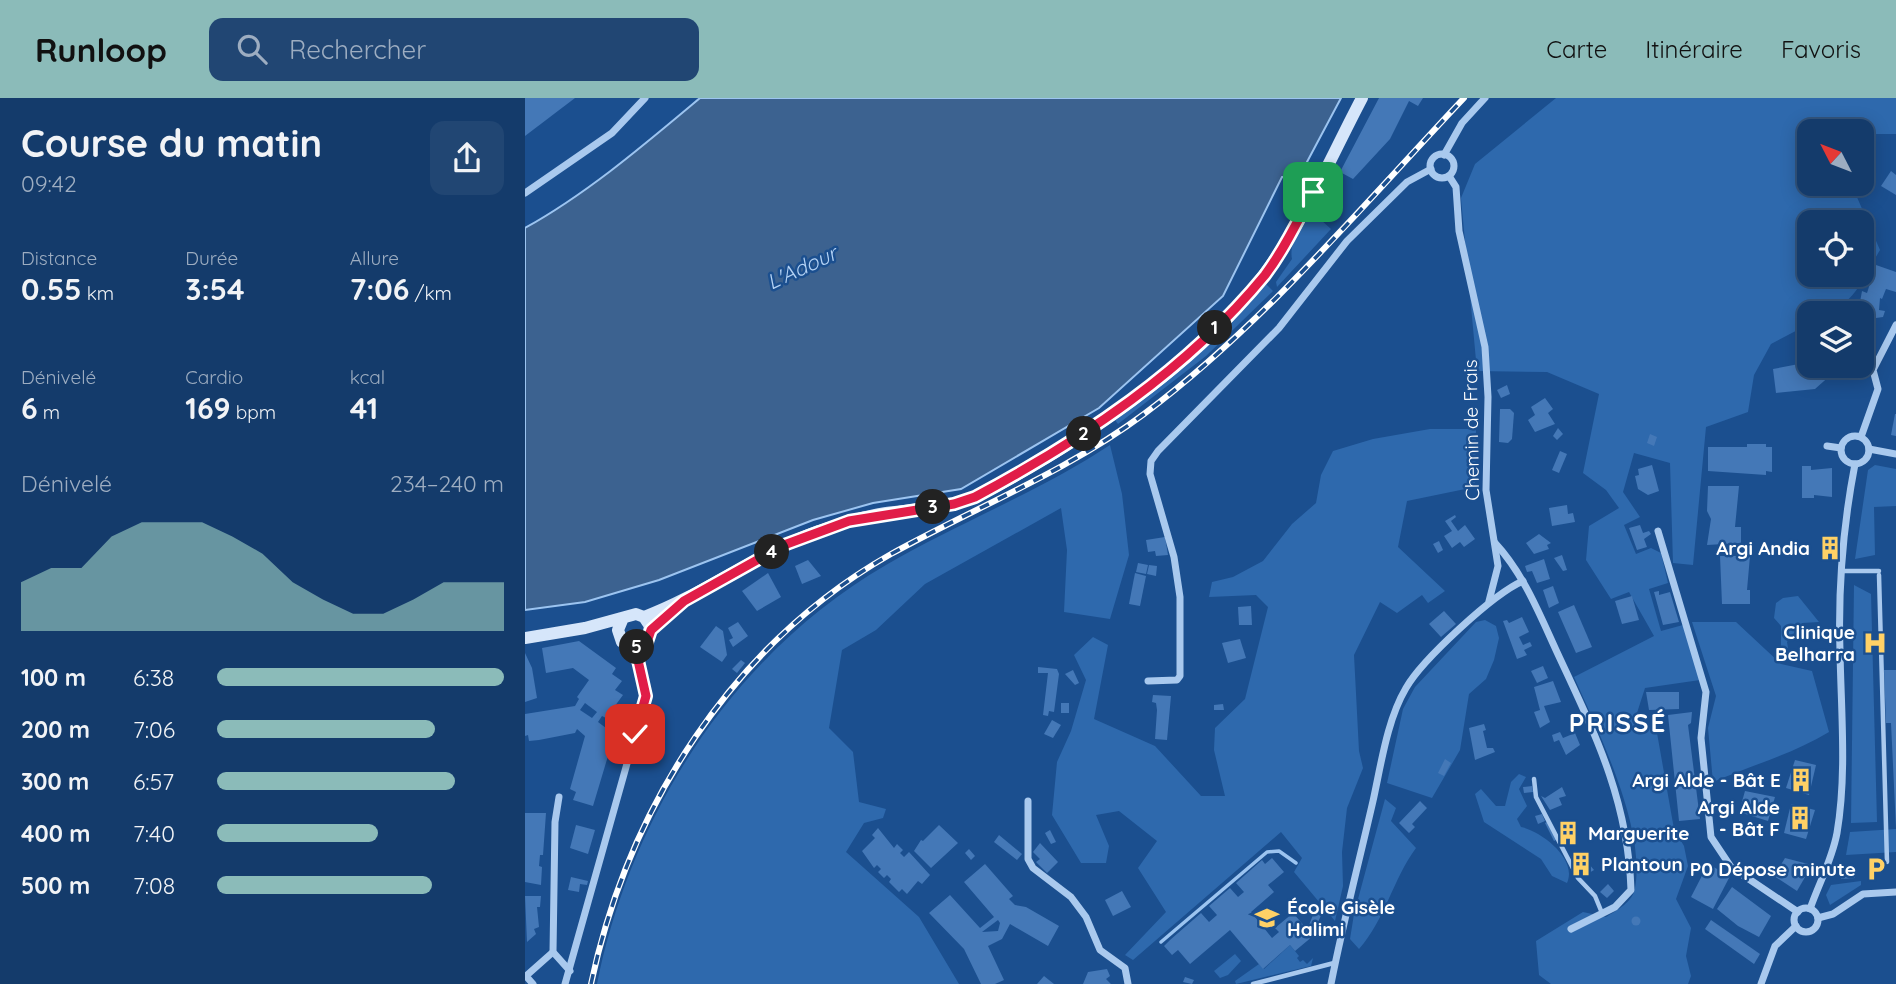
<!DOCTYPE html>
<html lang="fr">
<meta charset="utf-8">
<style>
:root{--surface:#143b6b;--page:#214673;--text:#f1f3f6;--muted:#9dadc1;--line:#33557e;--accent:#8bbbb9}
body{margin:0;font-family:Quicksand,sans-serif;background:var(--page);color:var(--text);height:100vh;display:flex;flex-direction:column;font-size:26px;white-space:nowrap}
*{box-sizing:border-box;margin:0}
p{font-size:23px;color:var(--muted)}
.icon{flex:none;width:38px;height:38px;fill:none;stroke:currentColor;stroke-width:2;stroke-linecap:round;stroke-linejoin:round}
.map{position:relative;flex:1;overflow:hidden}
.sheet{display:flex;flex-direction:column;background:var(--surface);width:525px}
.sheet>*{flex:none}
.needle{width:46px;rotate:312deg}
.buttons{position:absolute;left:1272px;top:21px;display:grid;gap:14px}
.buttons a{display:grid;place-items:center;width:77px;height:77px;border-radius:14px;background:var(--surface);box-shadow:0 4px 18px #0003,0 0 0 2px var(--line);font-size:35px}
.pin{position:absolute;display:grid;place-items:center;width:60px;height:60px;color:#fff;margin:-30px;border-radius:14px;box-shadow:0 4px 10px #0006}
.km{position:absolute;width:35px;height:35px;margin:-18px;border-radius:50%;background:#222;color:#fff;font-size:19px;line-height:35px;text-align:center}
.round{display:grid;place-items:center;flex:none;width:74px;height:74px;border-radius:14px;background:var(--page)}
.head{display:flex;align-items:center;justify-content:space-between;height:119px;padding:0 21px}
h1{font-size:38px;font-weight:700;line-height:52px}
.figures{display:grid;grid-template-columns:repeat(3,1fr);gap:10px;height:119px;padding:7px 21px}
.figures div{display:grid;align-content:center}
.figures b{font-size:30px;font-weight:700}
.figures small{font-size:19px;font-weight:400}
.figures p{font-size:19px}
.chart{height:196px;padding:14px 21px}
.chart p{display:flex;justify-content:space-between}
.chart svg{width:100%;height:126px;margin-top:7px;fill:var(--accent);opacity:.7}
ul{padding:0 21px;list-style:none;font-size:23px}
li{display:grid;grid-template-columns:112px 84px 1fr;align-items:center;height:52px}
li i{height:18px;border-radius:9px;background:var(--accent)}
header{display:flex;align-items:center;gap:42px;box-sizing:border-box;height:98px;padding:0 35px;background:var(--accent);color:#111}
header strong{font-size:33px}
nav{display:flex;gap:38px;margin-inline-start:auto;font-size:24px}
.search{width:490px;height:63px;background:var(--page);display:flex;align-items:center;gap:18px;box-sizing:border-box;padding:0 24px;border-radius:14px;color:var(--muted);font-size:26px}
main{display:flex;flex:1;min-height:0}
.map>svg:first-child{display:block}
</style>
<header>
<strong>Runloop</strong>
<div class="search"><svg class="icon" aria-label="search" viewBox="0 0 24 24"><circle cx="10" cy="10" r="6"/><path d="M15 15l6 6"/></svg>Rechercher</div>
<nav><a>Carte</a><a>Itinéraire</a><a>Favoris</a></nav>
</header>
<main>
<section class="sheet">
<div class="head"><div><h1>Course du matin</h1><p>09:42</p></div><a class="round"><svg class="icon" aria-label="share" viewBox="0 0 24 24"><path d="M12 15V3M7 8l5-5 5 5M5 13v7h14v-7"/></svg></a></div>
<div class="figures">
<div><p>Distance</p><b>0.55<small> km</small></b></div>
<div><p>Durée</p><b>3:54</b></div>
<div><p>Allure</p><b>7:06<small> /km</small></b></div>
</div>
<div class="figures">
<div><p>Dénivelé</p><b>6<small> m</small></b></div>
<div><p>Cardio</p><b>169<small> bpm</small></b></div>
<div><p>kcal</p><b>41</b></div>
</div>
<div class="chart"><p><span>Dénivelé</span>234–240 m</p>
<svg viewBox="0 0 160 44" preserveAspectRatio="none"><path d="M0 44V27L10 22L20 22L30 11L40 6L50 6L60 6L70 11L80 17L90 27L100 33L110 38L120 38L130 33L140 27L150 27L160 27V44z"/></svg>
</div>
<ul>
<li><b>100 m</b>6:38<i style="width:100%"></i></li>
<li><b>200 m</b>7:06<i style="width:76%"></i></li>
<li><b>300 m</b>6:57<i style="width:83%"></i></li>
<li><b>400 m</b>7:40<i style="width:56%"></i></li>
<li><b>500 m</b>7:08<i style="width:75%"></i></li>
</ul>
</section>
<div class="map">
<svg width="1371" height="886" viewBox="0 0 1371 886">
<rect width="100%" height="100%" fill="#1b4f8f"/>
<!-- green -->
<g fill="#2e69ad" fill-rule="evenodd">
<path d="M1031 0H1371V36H1348L1337 65V33H1284V86H1329L1328 90 1355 152C1335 185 1328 215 1284 215V226L1246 246 1229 277 1223 314 1181 329 1168 467 1148 465 1145 365 1109 355 1098 394 1115 419 1099 427 1111 456 1126 450 1136 455 1143 485 1124 491 1136 533 1158 527 1175 582 1120 590 1111 618 1132 635 1149 731 1159 748 1163 768 1151 801 1166 830 1161 858 1166 878 1163 886H1026L1014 877 1011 843 1058 814 1081 819C1092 812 1108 804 1110 790 1121 730 1073 633 1049 579L1129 538 1104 494 1086 501 1061 462 1064 428 1094 410 1081 392 1058 375 1074 296 1022 274 952 273 936 100 950 66ZM1284 124H1337V177H1284Z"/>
<path d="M794 107 796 122 806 131 752 189 751 184 767 161C763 143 782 120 794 107Z"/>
<path d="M740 185 748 193 681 258 593 326 590 322 661 265Z"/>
<path d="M905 331H951L950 389 882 403 873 449 920 493 903 505 897 497 872 515 855 504 829 557 834 653 838 670 822 710 817 754 818 788 810 823 769 774 777 760 756 734 608 862 600 857 641 814 613 770 632 743 594 713 571 717 584 748 581 765H556L527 717 532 664 546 633 561 582 549 557 568 539 583 547 569 621 630 648 676 698H700L689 652 690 630 720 601 743 509 731 497 684 499 687 484 708 479 738 463 767 426 791 405 796 377 808 353 848 341Z"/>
<path d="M585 347 597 396 604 457 585 521 539 514 542 452 536 410 400 486 351 532 317 552 304 630 328 654 334 704 361 711 358 720 339 725 321 754 394 819 434 886H72C106 716 209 555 361 467 435 424 514 394 585 347Z"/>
<path d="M1350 367 1371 371V408L1349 409 1350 457 1330 461 1343 372Z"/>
<path d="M1329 487 1346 496 1352 724 1326 725Z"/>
<path d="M1273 498 1294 524 1277 525 1262 544 1263 550 1256 555V528L1249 520 1251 505 1258 500Z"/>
<path d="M960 522 971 528 974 540 969 562 961 581 944 596 935 652 907 700 862 685 878 611 890 589 951 524Z"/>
<path d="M1167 524H1211L1256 566 1287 573 1304 634C1268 656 1227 667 1188 684L1183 630 1191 598Z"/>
<path d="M994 676 1001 679 994 691 1002 708 992 721 996 729C1016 733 1053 761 1042 785L1027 778 1016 761 959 724 950 696 956 691 971 708H980L986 684Z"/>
<path d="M860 701 871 710 866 723 891 750C868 781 860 822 834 851L825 841 829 816Z"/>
<path d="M1371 731V754L1321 757 1325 734Z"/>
<path d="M1336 783V787L1305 807 1301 797 1306 787Z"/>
<path d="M765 847 774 858 772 860 775 864 778 862 782 866 788 860 786 868 711 886 710 883 734 866 739 871Z"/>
<path d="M710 856 716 863 703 877 695 880 689 873Z"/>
</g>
<!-- water -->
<path fill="#3c6290" stroke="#9cc4f0" stroke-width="2" d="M175 0H816L774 79H757L698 198 574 310 436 391 348 405 288 422 134 482 60 504 0 512V130C63 95 120 46 175 0Z"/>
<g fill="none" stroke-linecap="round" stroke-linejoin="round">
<!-- stream -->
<path stroke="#9cc4f0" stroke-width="3.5" d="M636 844 742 754 754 753 771 765"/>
</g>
<!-- building -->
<g fill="#4478b7" fill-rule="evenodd">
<path d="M0 0H50L0 38Z"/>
<path d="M854 0H898L893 8 884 3 865 41 828 81 815 74Z"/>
<path d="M1366 73 1371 77V97L1356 88Z"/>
<path d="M1351 167 1371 174V194L1361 191 1357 201 1355 200 1354 212 1360 213 1358 219 1351 220 1348 232 1337 228V215H1333L1337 193 1342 195Z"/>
<path d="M1284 264V268H1316L1290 291 1251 295 1248 271Z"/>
<path d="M982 287 985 296 976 300 972 292Z"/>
<path d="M1020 300 1028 311 1023 315 1030 326 1010 334 1003 322 1010 317 1006 309Z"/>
<path d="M975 311H985L989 315 987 341 983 345 974 344Z"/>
<path d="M1370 316H1371V338L1366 337Z"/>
<path d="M1033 330 1038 336 1032 342 1028 338Z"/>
<path d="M1125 336 1132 339 1129 348 1122 345Z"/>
<path d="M1222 346H1241V349H1247V374L1241 373V377L1183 373V349H1222Z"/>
<path d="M1035 353 1042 356 1034 375 1027 372Z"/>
<path d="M1127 367 1134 393 1123 397 1113 391 1110 378 1114 377 1113 371Z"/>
<path d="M1277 368H1286V372L1307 370V399L1289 397V400H1277Z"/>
<path d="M1183 388H1214L1210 429H1216V445L1182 447 1186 421 1182 413Z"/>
<path d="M1042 407 1043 416 1048 415 1050 424 1027 428 1024 410Z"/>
<path d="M930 417 931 419 926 423 933 433 940 427 950 441 939 449 935 444 927 450 919 438 927 433 920 423Z"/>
<path d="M1115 427 1118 435 1124 433 1126 436 1119 441 1122 449 1112 452 1104 430Z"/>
<path d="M1014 436 1026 445 1022 447 1024 451 1009 456 1001 445Z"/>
<path d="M640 439 643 457 631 458 630 453 623 454 621 442Z"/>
<path d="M914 443 918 452 913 455 908 446Z"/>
<path d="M1037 457 1042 472 1038 473 1029 460Z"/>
<path d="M1195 458H1225L1222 492H1225V506H1197Z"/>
<path d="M1019 461 1025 481 1012 485 1007 473 1002 474 1000 468Z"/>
<path d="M283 462 296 478 277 486 270 468Z"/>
<path d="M613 465 623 467 621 476 611 474Z"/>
<path d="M624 467 632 468 631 478 622 476Z"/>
<path d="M243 475 256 499 232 513 217 493Z"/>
<path d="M610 475 621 478 615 508 604 506Z"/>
<path d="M1028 488 1034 505 1024 510 1018 492Z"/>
<path d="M1134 493V497L1145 494 1154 524 1138 527 1129 494Z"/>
<path d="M1107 498 1114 522 1097 526 1090 503Z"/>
<path d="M1049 507 1067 549 1051 555 1033 514Z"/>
<path d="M726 508 727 527H714L713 509Z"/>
<path d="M919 513 931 526 916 539 904 526Z"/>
<path d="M997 519 1004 534 994 539 998 547 1005 544 1007 548 999 552 1002 557 992 561 978 523 982 522 984 525Z"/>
<path d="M213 524 223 538 208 549 204 542 208 540 203 530Z"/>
<path d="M191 528 198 533 202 557 197 564 175 549Z"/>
<path d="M715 541 721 560 703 565 697 545Z"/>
<path d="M54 543 91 570 87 576 97 583 90 592 98 597 81 620 77 618 73 624 85 633 81 641 86 648 68 708 48 702 51 694 45 691 60 638 52 631 50 635 14 642 4 643 3 637 0 638V616L50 608 54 601 52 599 64 582 48 570 21 575 17 550ZM60 605 72 614 67 620 55 612Z"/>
<path d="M0 555 7 570 12 600 0 604Z"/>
<path d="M216 562 220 565 212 575 207 571Z"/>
<path d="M1018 568 1023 580 1012 585 1006 573Z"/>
<path d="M513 569 532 571 534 576 529 614 524 613 523 618 518 617 523 575H513Z"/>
<path d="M548 572 554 585 550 587 540 576Z"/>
<path d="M1359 572H1371V730L1366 625H1361Z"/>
<path d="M1028 583 1036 604 1019 608 1025 624 1015 630 1009 614 1015 612 1009 589Z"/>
<path d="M1121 594H1154V611L1124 612Z"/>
<path d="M628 597 646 598 642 642 630 641 632 612 631 605 627 604Z"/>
<rect x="536" y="605" width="8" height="10"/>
<path d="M698 606 699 612H689V607Z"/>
<path d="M1167 614 1166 625 1163 627 1175 721 1154 723 1143 617Z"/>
<path d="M527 622 536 627 528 640 519 636Z"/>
<path d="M959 626 961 632 958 633 962 650H968L970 654 950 662 944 630Z"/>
<path d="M1035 634 1038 640 1050 635 1055 647 1041 657 1034 642 1029 644 1027 637Z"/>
<path d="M920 661 926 665 919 678 913 675Z"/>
<path d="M1270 662 1291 667 1284 697 1261 690Z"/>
<path d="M1007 688 1008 694 999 695 998 689Z"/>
<path d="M1037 689 1041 698 1034 700 1037 707 1025 712 1016 698 1020 700Z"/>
<path d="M1220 693 1250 699 1243 723 1214 714Z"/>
<path d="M895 703 902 710 887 726 890 729 884 735 874 725Z"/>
<path d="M1266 706 1290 712 1281 741 1259 735Z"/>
<path d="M0 715H21L18 757H15L14 768 17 769 16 787 0 784Z"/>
<path d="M1017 716 1020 723 1013 726 1010 718Z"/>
<path d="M1024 723 1033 741 1029 743 1020 725Z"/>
<path d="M51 727 70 732 63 756 45 750Z"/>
<path d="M414 727 433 745 406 770 389 753 396 742 398 743Z"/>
<path d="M1047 727 1053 739 1042 745 1034 733Z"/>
<path d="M353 730 369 750 372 746 378 752 375 755 379 759 384 754 405 777 397 786 393 783 382 796 377 791 374 794 364 784 366 781 362 777 359 780 353 774 356 771 352 767 349 770 337 753 350 740 347 737Z"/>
<path d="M525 732 531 744 526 746 520 735Z"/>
<path d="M474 737 497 756 492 762 469 744Z"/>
<path d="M515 745 533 764 522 775 511 764 515 761 508 754Z"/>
<path d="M444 751 450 758 446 762 440 755Z"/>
<path d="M1054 754 1069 772 1057 779 1046 758Z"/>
<path d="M747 760 759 774 743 787 749 794 726 814 747 840 754 834 750 830 768 815 788 838 770 853 765 847 738 871 705 832 665 866 653 852 647 857 639 848 645 842 676 815 684 824 692 817 684 808 705 790 713 799 719 794 711 785 737 762 740 766Z"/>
<path d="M1260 760 1287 767 1272 793 1249 778Z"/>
<path d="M460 766 488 798 484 801 490 807 501 809 534 828 523 848 485 826 477 841 463 848 479 882 470 886H456L439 851 404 815 425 797 455 830 469 819 439 784ZM473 822 475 825 473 833 457 834Z"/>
<path d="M1183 766 1205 778 1188 811 1166 799Z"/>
<path d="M1330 775V780L1316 781V776Z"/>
<path d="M46 779 63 783 62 787 55 786 54 794 43 792Z"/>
<path d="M1083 786 1089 793 1082 800 1075 794Z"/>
<path d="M1207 789 1246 818 1234 839 1213 828 1192 811Z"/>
<path d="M597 793 606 809 588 818 580 802Z"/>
<path d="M0 798H16L15 809H12L14 829 9 831 11 836 2 844Z"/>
<path d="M790 812 797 815 791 829 784 827Z"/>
<circle cx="1111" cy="823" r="4.5"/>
<path d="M1186 822 1235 856 1229 866 1180 831Z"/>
<path d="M582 871 585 878 581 881 586 886H558L563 874Z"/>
<path d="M519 878 529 886H512Z"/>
<path d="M660 879 669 882 667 886 658 884Z"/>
</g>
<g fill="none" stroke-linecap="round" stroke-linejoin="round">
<!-- lane -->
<g stroke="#a9c9ee" stroke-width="4.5">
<path d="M1316 473H1354"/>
<path d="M1354 477 1362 764"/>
<path d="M1009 681 1011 699 1053 780 1070 798 1077 815"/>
<path d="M728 886 809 865"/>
</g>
<!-- street -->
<g stroke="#a9c9ee" stroke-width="7">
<circle cx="917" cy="68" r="12"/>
<path d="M919 57 937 25 960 0"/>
<path d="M924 78 931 89 934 133 960 249 963 299 961 392 973 468 964 503"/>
<path d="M0 95 87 35 120 0"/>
<circle cx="1330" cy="352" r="14"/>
<path d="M1336 339 1353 291 1348 272 1371 227"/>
<path d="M1302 348 1316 350"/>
<path d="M1344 351 1371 356"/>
<path d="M1133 433 1181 594 1176 640 1186 739 1206 769 1273 814"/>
<path d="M970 445C998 475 1014 515 1031 552 1069 634 1103 700 1106 792L1090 809 1046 831"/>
<path d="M623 583 652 582 655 578V499L649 459 625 376 626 363 633 353 754 230 822 143 882 84 906 71"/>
<path d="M34 699 30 724 28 854 45 873"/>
<path d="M503 703V761L508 770 546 799 561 819 575 852 600 870 603 886"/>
<circle cx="1281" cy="822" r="12"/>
<path d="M1285 811C1294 785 1307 762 1312 735 1322 676 1316 613 1315 553 1313 490 1318 428 1330 366"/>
<path d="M1293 820 1308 816 1338 796 1371 794"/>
<path d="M8 886 1 878 28 854"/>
<path d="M40 886 121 598 110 549"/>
<path d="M806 886C818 825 834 764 848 703 856 667 862 622 881 590 897 562 968 496 998 483"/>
<path d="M1236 886 1250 848 1271 828"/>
</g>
<!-- secondary -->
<g stroke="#d6e6fa" stroke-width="12">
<path d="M119 519C180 496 233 455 294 433 316 426 338 418 361 415 390 411 421 411 449 399 477 387 505 369 532 353 610 304 693 244 746 167 782 116 808 55 837 0"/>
<path d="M0 540 60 530 111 516 119 519 125 528 122 544 110 549 97 544 93 532 98 520"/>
</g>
<!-- rail casing -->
<g stroke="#fff" stroke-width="6">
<path id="rail" d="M66 886C103 711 207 546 366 456 451 409 541 374 619 316 737 228 838 107 939 0"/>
</g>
<!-- rail -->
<use href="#rail" stroke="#1b4f8f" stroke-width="3.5" stroke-dasharray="10" stroke-linecap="butt"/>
</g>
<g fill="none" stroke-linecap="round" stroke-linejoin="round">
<!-- route casing -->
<g stroke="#fff" stroke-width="14">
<path id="route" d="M110 636 121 598 110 549 122 544 126 532 159 503 259 447 324 423 429 406 450 399C558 341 661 273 740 177 759 152 773 122 788 94"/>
</g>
<!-- route -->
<use href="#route" stroke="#e11d48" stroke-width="9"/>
</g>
<!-- icons -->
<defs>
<g id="building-bare" transform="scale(1.89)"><path d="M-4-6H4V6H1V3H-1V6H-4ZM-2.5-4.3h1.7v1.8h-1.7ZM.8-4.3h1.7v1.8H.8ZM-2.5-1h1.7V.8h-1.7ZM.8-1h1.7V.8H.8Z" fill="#ffd166" stroke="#1b4f8f" stroke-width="2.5" paint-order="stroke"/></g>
<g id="hospital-bare" transform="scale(1.89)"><path d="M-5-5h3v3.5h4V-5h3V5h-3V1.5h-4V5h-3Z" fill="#ffd166" stroke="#1b4f8f" stroke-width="2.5" paint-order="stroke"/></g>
<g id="parking-bare" transform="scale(1.89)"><path d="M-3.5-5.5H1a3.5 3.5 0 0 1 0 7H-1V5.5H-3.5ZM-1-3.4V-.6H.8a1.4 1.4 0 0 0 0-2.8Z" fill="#ffd166" stroke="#1b4f8f" stroke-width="2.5" paint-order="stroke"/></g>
<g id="school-bare" transform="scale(1.89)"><path d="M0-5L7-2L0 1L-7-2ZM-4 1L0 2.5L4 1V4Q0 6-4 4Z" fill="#ffd166" stroke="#1b4f8f" stroke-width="2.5" paint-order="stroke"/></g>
</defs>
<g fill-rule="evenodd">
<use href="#building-bare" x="1305" y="450"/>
<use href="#hospital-bare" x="1350" y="545"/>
<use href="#building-bare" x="1276" y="682"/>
<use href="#building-bare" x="1275" y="720"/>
<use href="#building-bare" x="1043" y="735"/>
<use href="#building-bare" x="1056" y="766"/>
<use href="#parking-bare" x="1351" y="771"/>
<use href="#school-bare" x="742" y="820"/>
</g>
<g text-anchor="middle" stroke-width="5" stroke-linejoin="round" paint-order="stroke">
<!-- street labels -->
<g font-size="19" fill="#fff" stroke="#1b4f8f">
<text transform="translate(946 332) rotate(-91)" y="7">Chemin de Frais</text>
</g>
<!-- poi labels -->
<g font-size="19" font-weight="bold" fill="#fff" stroke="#1b4f8f" text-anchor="end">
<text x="1285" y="457">Argi Andia</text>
<text x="1330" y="541">Clinique<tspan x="1330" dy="22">Belharra</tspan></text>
<text x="1256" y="689">Argi Alde - Bât E</text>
<text x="1255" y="716">Argi Alde<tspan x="1255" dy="22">- Bât F</tspan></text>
<text x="1063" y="742" text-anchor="start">Marguerite</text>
<text x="1076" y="773" text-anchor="start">Plantoun</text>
<text x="1331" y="778">P0 Dépose minute</text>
<text x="762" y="816" text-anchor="start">École Gisèle<tspan x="762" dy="22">Halimi</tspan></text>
</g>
<!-- water labels -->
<g font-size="21" font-style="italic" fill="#b5d3f5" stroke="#1b4f8f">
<text transform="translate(277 170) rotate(-25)" y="7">L'Adour</text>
</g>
<!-- district labels -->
<g font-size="26" font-weight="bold" letter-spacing="2" fill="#fff" stroke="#1b4f8f">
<text x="1093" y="634">PRISSÉ</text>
</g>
</g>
</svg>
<div class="buttons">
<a><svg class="needle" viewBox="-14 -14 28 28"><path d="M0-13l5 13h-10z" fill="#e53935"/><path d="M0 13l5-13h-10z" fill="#9dadc1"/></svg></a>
<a><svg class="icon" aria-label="locate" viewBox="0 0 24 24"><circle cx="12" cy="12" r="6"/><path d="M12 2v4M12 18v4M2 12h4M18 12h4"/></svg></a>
<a><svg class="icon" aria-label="layers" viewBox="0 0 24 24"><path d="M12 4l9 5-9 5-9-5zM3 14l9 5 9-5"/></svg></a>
</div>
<div class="pin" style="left:788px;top:94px;background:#1e9e55"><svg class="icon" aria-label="arrive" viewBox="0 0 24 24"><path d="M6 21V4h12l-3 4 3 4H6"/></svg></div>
<div class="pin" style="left:110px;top:636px;background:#d93025"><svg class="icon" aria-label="check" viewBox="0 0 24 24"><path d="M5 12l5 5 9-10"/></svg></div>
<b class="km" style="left:690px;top:230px">1</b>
<b class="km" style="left:559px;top:336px">2</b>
<b class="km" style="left:408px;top:409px">3</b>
<b class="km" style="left:247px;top:454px">4</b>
<b class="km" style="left:112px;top:549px">5</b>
</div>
</main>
